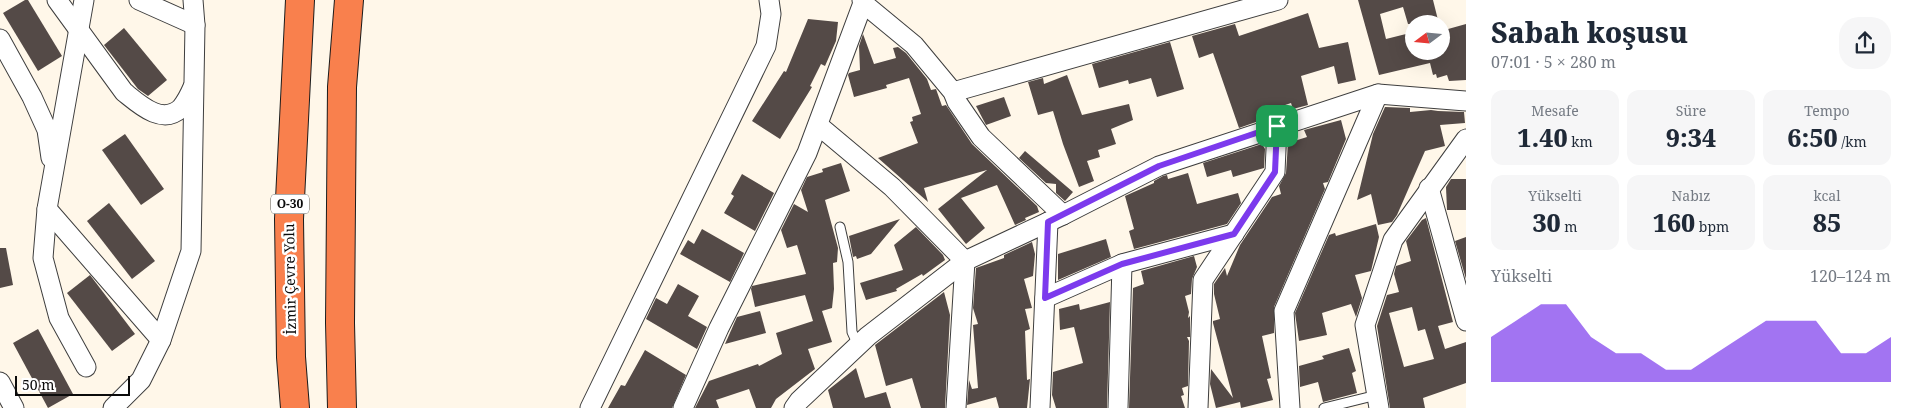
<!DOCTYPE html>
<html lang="tr">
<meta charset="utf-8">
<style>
:root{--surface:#fff;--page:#f6f6f7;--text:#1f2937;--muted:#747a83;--accent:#7c3aed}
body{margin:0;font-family:"Noto Serif",serif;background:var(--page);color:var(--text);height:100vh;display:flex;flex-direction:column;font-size:19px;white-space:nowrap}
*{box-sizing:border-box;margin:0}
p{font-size:16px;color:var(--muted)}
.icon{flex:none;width:28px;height:28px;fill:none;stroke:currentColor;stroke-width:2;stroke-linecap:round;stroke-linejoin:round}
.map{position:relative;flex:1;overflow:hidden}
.side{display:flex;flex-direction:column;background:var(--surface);width:450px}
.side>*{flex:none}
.needle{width:32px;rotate:254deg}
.tools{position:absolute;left:1405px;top:15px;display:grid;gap:10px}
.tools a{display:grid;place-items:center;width:45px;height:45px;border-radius:50%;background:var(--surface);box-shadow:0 5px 20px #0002;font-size:25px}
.scale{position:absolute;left:15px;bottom:12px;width:115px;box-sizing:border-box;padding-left:5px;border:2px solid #0b0b0b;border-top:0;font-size:14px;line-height:18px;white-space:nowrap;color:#0b0b0b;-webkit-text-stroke:4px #fff;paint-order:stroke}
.pin{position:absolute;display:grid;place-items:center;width:42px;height:42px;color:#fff;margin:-21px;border-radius:10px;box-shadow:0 2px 8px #0006}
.round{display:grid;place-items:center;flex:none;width:52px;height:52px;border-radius:20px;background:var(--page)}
.overview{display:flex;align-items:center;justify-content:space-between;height:85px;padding:0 25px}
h1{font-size:28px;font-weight:800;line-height:38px}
.metrics{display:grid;grid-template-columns:repeat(3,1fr);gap:8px;height:85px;padding:5px 25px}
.metrics div{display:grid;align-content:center;border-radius:12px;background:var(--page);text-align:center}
.metrics b{font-size:25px;font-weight:800}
.metrics small{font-size:14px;font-weight:400}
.metrics p{font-size:14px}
.chart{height:140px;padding:10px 25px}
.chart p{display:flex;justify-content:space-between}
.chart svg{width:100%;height:90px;margin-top:5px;fill:var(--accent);opacity:.7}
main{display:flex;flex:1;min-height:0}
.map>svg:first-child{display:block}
</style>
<main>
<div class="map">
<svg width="1466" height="408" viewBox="0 0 1466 408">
<rect width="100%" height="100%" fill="#fff7e9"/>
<!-- building -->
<g fill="#544a47" fill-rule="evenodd">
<path d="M25 0H28L62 56 38 71 3 13Z"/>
<path d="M1358 0H1433L1439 24H1408L1403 7 1380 14 1386 39 1414 32V51H1441V31L1466 24V80L1449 81 1447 75 1437 78 1436 74 1433 75 1430 63 1379 75Z"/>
<path d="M1308 13 1319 48 1348 42 1356 80 1338 84 1334 66 1301 76 1308 105 1293 109 1291 103 1259 114 1260 119 1256 120V122L1239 128 1213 53 1199 58 1192 36 1235 24 1239 36Z"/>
<path d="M808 19 838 22 836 41 825 66 821 64 810 86 812 87 780 139 752 121 784 71 786 72Z"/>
<path d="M124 28 167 80 148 96 138 89 104 45Z"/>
<path d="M863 34 874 64 896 58 893 48 898 47 906 53 927 79 931 90 936 89 942 106 946 105 972 144 1037 206 1039 212 1025 218 1026 220 1015 225 997 185 961 198 985 228 966 244 938 209 987 170 924 188 928 202 878 158 918 143 910 122 913 121 912 117 921 114 909 78 886 85 887 88 854 97 848 75 849 73 860 70 859 46Z"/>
<path d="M1170 42 1184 89 1157 97 1151 78 1129 84 1128 80 1099 88 1092 64Z"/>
<path d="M1067 75 1082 115 1129 104 1133 120 1111 129 1116 144 1098 150 1100 157 1087 161 1094 181 1079 187 1063 144 1053 111 1038 115 1028 82 1043 78 1044 84Z"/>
<path d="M1004 97 1011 116 986 125 976 106Z"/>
<path d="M1385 107 1410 108V112L1431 110 1438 111 1464 112 1465 123 1440 125 1445 146 1425 151 1397 215 1392 222 1378 225 1371 194 1357 200 1373 134Z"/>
<path d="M1341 120 1346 139 1328 182 1323 183 1325 189 1274 307V333L1262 336 1271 378 1267 379 1273 400 1241 408 1240 402 1216 408 1210 384 1211 369 1233 398 1213 323V321L1220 319 1214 294V284L1225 268 1227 276 1240 245 1272 197 1281 194 1279 186 1286 173 1288 143 1307 137 1304 130Z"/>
<path d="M125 134 164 189 141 205 102 150Z"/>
<path d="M1262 144 1265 149 1264 168 1233 177 1231 170 1207 177 1203 163Z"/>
<path d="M1025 151 1073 192 1065 201 1056 193V184L1046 183 1019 158Z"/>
<path d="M841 163 850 191 825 200 838 248 837 262 833 263 834 289 832 308 822 311 832 342 808 349 815 369 776 399 771 408H756L749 389 716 400 719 408H695L709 381 758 364 759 366 782 354 776 333 813 321 805 295 755 307 751 289 752 286 806 274 797 245 787 248 781 230 794 204 808 212 801 190 807 177 823 172 822 169Z"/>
<path d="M1188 173 1197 204 1238 193 1241 203 1227 224 1134 249 1129 231 1134 229 1125 196 1154 183V181L1163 176 1167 175 1168 179Z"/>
<path d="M742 174 774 193 755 231 724 213 734 196 731 194Z"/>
<path d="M1451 179H1466V210H1447L1446 187Z"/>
<path d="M109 203 155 261 132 279 87 221Z"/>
<path d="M1426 218 1453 322 1438 326 1445 349 1466 342V383L1423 398 1425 408H1390L1377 326 1387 295 1399 292 1394 274 1396 266 1411 261 1406 241 1422 220ZM1412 307 1418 331 1425 329 1434 359 1404 367 1389 313Z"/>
<path d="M900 219 871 254 857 259 856 256 853 257 849 236Z"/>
<path d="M1376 224 1379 237 1371 271 1355 275 1362 298 1356 317 1351 304 1322 313 1327 335 1299 341 1295 313 1329 235 1335 233 1336 236Z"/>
<path d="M916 227 943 255 945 260 923 276 922 274 896 289 897 291 866 300 860 283 903 270 894 245Z"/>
<path d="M702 229 744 253 730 282 680 254 688 240 694 244Z"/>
<path d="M1466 237V279L1455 241Z"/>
<path d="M1106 239 1111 257 1058 280V254Z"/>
<path d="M1032 242 1035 254 1033 276 1024 279 1032 308 1025 309 1030 329 1025 331 1027 380 1030 379 1027 408H999L996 397 967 405 969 380 972 389 978 388 973 325 978 324 973 308 976 268 1004 258V255Z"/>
<path d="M0 248H6L13 285 0 288Z"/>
<path d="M1194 256 1197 267 1192 279 1191 294 1185 296 1189 312 1188 318 1190 316V337H1187L1189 341 1188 386 1182 388 1184 395 1181 396 1185 408H1129L1133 288 1144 284 1141 271Z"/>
<path d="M90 275 135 334 112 351 67 293Z"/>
<path d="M678 284 699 296 688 316 707 327 697 349 646 319 656 298 667 304Z"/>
<path d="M944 292 950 315 945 408H921L912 378 886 386 875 345Z"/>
<path d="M1110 302 1107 408H1056L1052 395 1053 372 1083 363 1074 327 1060 330 1059 309 1079 304 1080 310Z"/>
<path d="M760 311 766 333 725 344 737 317Z"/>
<path d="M38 329 73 394 48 408 13 343Z"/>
<path d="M1349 348 1356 371 1352 373 1357 393 1323 402 1318 382 1300 387 1299 366 1324 359 1322 356Z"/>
<path d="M645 350 686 375 672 408H608L621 385 625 386Z"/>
<path d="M856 368 865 398 886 392 891 408H833L828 390Z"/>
</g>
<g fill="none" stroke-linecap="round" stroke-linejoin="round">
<!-- service casing -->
<g stroke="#3e3e3e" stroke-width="11">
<g id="service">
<path d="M840 227 848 262 852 332 858 345"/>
<path d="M1324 408 1377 395"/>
</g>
</g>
<!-- minor casing -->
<g stroke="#3e3e3e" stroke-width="21">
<g id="minor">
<path d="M57 0 124 92C139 104 162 126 181 108 186 102 190 94 193 87"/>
<path d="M84 0 47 209 43 258 59 318 86 367"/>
<path d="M139 0 195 25"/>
<path d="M862 0 863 3 914 45 953 92 957 102 981 137 1063 215"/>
<path d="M0 39 32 97 47 130 51 158"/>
<path d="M953 92 1278 0"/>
<path d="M818 125 892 187 965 261 956 408"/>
<path d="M1429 188 1466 321"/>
<path d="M47 209 161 340"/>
<path d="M1045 298 1122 264 1234 234"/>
<path d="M0 382 14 408"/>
<path d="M113 408 141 380 161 340 191 251 195 25 193 0"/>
<path d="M590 408 766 46 771 14 769 0"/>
<path d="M683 408 719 328 807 153 863 3"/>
<path d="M794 408 799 401 868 336 965 261 1063 215 1159 166 1378 94 1466 101"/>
<path d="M1040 408 1048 222"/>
<path d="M1118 408 1122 264"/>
<path d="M1198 408 1203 280 1275 172 1277 126"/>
<path d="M1290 408 1284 311 1378 94"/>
<path d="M1379 408 1365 325 1393 240 1466 139"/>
</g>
</g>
<!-- motorway casing -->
<g stroke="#1c1c1c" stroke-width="30">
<g id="motorway">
<path d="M295 408 291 357 289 219 300 0"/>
<path d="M342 408 340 323 342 87 349 0"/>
</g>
</g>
<!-- service -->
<use href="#service" stroke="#fff" stroke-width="9"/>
<!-- minor -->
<use href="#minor" stroke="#fff" stroke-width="19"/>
<!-- motorway -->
<use href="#motorway" stroke="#f9804d" stroke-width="28"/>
</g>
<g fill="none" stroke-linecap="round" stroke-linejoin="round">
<!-- route casing -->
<g stroke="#fff" stroke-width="10">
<path id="route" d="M1277 126 1275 172 1234 234 1122 264 1045 298 1048 222 1159 166Z"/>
</g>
<!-- route -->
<use href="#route" stroke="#7c3aed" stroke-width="6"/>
</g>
<g text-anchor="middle" stroke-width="5" stroke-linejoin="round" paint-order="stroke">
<!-- shield labels -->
<rect fill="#fff" stroke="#545454" stroke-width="1" x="271" y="194.5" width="38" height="19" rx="4"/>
<g font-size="12" font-weight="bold" fill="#0b0b0b">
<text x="290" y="208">O-30</text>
</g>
<!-- street labels -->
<g font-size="14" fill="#0b0b0b" stroke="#fff">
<text transform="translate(290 279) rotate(-91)" y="5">İzmir Çevre Yolu</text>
</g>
</g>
</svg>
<div class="tools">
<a><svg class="needle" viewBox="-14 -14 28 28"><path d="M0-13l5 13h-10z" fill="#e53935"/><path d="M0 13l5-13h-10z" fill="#747a83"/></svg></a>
</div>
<div class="scale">50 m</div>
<div class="pin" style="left:1277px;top:126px;background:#1e9e55"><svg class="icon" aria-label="arrive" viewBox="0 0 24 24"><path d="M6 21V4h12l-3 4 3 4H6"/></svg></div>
</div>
<section class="side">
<div class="overview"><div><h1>Sabah koşusu</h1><p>07:01 · 5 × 280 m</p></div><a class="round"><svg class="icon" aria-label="share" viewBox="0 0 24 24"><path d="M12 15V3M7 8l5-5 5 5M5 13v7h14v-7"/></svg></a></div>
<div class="metrics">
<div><p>Mesafe</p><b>1.40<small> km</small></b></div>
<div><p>Süre</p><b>9:34</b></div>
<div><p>Tempo</p><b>6:50<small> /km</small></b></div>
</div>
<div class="metrics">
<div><p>Yükselti</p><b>30<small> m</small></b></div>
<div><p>Nabız</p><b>160<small> bpm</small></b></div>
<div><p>kcal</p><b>85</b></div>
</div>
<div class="chart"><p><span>Yükselti</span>120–124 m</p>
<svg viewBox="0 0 160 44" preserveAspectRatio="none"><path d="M0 44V22L10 14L20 6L30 6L40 22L50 30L60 30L70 38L80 38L90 30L100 22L110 14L120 14L130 14L140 30L150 30L160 22V44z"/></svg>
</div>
</section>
</main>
